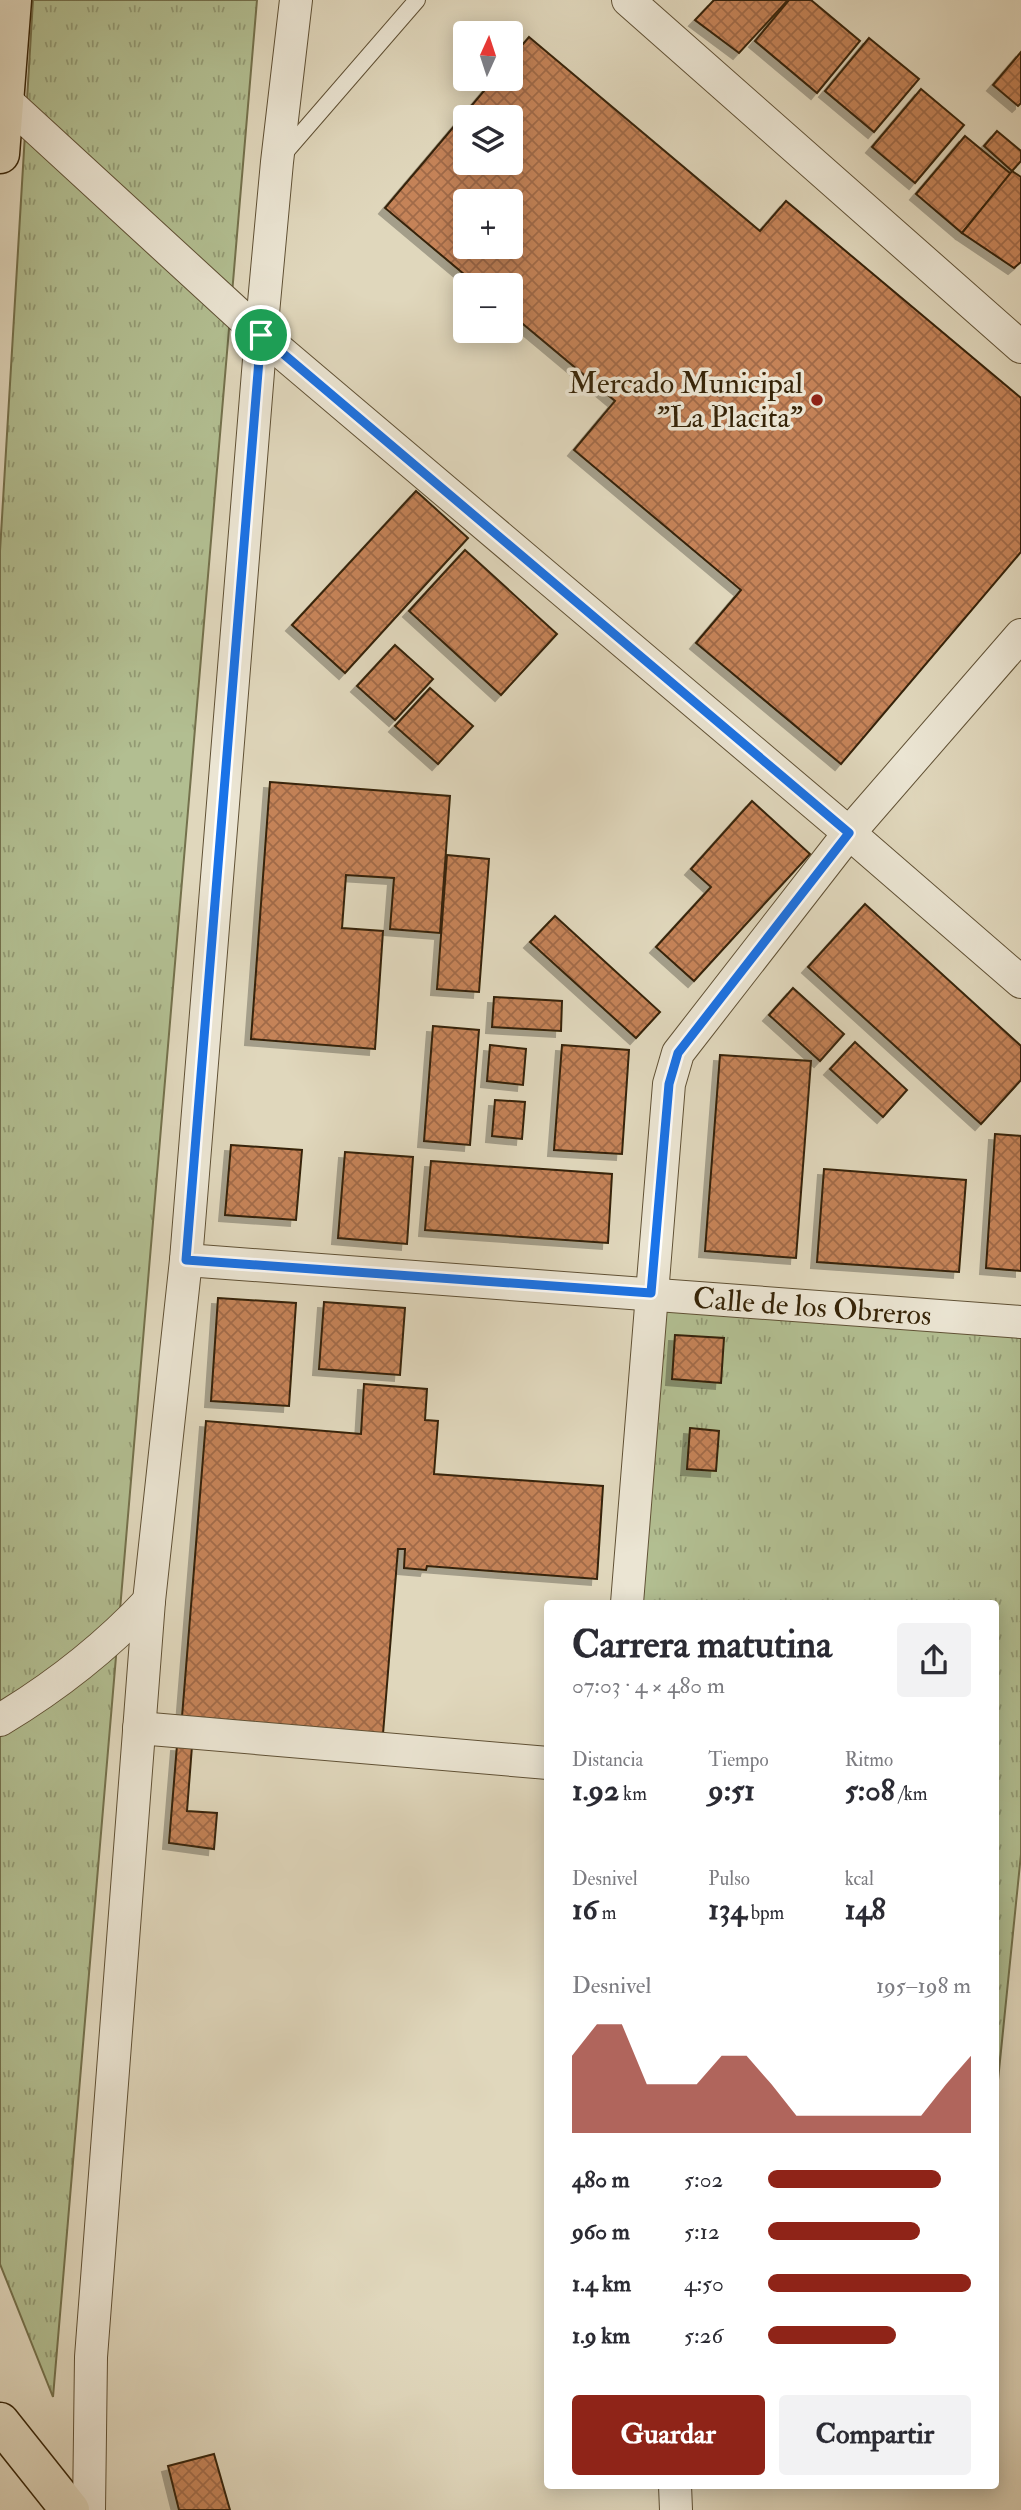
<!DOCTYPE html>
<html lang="es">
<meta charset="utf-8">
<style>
:root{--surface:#fff;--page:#f2f2f3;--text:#2b2b33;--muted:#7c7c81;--accent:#8f2418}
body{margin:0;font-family:"IM FELL Double Pica",serif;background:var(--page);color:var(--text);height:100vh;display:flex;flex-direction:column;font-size:26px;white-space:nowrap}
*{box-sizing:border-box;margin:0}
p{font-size:23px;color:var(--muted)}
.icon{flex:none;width:38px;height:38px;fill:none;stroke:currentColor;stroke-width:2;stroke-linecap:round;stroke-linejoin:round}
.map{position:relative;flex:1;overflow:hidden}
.drawer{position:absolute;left:544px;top:1600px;width:455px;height:889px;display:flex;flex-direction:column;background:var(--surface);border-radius:7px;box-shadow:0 4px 18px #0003}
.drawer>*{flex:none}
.needle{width:46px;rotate:3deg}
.tools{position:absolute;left:453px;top:21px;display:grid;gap:14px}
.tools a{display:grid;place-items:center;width:70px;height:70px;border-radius:7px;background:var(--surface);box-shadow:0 4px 18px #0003;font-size:35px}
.pin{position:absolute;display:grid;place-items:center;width:60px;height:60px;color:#fff;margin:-30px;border:4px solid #fff;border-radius:50%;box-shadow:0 2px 7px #0007}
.round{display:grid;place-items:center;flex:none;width:74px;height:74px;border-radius:7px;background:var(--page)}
.overview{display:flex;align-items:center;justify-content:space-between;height:119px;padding:0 28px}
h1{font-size:38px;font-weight:700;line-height:52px}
.figures{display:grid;grid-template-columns:repeat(3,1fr);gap:10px;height:119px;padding:7px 28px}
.figures div{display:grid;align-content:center}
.figures b{font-size:30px;font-weight:700}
.figures small{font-size:19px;font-weight:400}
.figures p{font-size:19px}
.chart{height:196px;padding:14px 28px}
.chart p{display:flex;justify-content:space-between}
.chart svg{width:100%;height:126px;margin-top:7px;fill:var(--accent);opacity:.7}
.cta{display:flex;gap:14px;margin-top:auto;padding:14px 28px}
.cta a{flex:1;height:80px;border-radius:7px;background:var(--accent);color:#fff;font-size:28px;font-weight:700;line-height:80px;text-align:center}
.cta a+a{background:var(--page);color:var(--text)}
ul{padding:0 28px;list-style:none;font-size:23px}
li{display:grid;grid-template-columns:112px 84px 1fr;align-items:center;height:52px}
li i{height:18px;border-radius:9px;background:var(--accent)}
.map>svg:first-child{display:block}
</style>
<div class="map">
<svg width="1021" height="2510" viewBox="0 0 1021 2510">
<defs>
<pattern id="park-tufts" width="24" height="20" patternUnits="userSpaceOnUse" patternTransform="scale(1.75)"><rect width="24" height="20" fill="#b2be91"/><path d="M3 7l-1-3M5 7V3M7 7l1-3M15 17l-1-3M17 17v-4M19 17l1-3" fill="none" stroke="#929a74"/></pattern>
<pattern id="building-cross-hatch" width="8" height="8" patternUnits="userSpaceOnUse" patternTransform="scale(1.75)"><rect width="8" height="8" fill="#c58359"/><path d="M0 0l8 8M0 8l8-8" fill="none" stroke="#a16b48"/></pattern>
<filter id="shadow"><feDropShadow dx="-6" dy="6" stdDeviation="0" flood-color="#0004"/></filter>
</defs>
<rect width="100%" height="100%" fill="#e0d7bc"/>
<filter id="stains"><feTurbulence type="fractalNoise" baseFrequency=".00286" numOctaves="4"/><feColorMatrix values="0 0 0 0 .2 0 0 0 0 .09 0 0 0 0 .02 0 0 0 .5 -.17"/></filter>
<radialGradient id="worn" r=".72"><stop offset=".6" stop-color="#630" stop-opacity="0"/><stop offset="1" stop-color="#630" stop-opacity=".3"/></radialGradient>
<!-- park -->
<g fill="url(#park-tufts)" stroke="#74714c" stroke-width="2">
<path d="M33 0H257L53 2397 0 2264V551Z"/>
<path d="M648 1307 1021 1328V1854L996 2100V1603H621Z"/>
</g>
<!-- building -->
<g fill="url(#building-cross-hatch)" stroke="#362408" stroke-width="2" fill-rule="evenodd" filter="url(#shadow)">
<path d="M714 0H788L739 53 695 20Z"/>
<path d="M789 0H811L860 41 817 93 755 41Z"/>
<path d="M529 37 760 231 786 201 1021 398V552L841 764 696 643 741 590 574 450 615 401 511 314V285H477L385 208 494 79H511V58ZM466 117H511V163H466ZM466 201H511V247H466Z"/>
<path d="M869 38 919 79 874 132 825 91Z"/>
<path d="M1021 52V103L1018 106 993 85Z"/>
<path d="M921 89 964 125 915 183 872 147Z"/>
<path d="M997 131 1021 151V161L1012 171 984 146Z"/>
<path d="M965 136 1011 174 962 233 916 194Z"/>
<path d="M1012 171 1021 177V262L1014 268 962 233Z"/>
<path d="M416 491 468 538 345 673 292 625Z"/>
<path d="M465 550 557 634 501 695 409 611Z"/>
<path d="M395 645 433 679 395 720 357 686Z"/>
<path d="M430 688 473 726 438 764 395 726Z"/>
<path d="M270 782 450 796 440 933 390 929 394 878 346 875 342 928 383 931 375 1049 251 1039Z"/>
<path d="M752 801 810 854 694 981 656 947 711 887 691 869Z"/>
<path d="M447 855 489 859 479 992 437 989Z"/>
<path d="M865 904 1021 1046V1080L981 1124 808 967Z"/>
<path d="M555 916 660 1012 636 1038 530 942Z"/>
<path d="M793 988 844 1034 820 1061 769 1015Z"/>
<path d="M494 997 562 1001 561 1031 492 1027Z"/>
<path d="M433 1026 479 1030 470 1145 424 1141Z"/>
<path d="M855 1042 907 1090 883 1117 830 1069Z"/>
<path d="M490 1045 526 1049 523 1085 487 1081Z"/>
<path d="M562 1045 629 1050 622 1154 554 1150Z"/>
<path d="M720 1055 811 1061 796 1258 705 1251Z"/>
<path d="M495 1100 525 1102 522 1139 492 1136Z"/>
<path d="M995 1134 1021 1136V1271L986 1268Z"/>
<path d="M231 1145 302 1150 296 1220 225 1215Z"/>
<path d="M345 1152 413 1157 407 1244 338 1238Z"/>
<path d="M431 1161 612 1174 608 1243 425 1230Z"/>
<path d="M824 1169 966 1180 959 1272 817 1262Z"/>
<path d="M218 1298 296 1303 289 1406 211 1401Z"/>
<path d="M324 1302 405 1308 400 1375 319 1369Z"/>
<path d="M675 1335 724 1338 721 1383 672 1379Z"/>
<path d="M364 1384 427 1389 425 1420 438 1421 434 1474 603 1486 597 1579 427 1566 426 1570 404 1568 405 1549H398L383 1734 182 1717 206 1421 361 1434Z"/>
<path d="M690 1428 719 1431 716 1471 687 1469Z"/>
<path d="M177 1745 192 1746 187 1811 217 1813 214 1849 169 1843Z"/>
<path d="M214 2454 230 2510H179L168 2466Z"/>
</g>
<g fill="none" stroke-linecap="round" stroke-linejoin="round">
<!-- service casing -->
<g stroke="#605135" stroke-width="18">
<path id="service" d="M281 157 417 0"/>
</g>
<!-- minor casing -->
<g stroke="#605135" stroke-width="34">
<g id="minor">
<path d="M628 0 1021 347"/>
<path d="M3 98 261 335 849 833 1021 982"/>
<path id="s1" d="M186 1260 1021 1322"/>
<path d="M627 1603 669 1084 678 1053 849 833 1021 635"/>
<path d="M0 1720C55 1687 105 1648 149 1601"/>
<path d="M139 1728 548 1763"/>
<path d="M675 2485 676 2510"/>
<path d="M89 2510 91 2357 149 1601 186 1260 261 335 277 162 296 0"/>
</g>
</g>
<!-- trunk casing -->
<g stroke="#362408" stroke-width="41">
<g id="trunk">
<path d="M0 154 12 0"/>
<path d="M0 2422 70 2510"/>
</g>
</g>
<!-- service -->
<use href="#service" stroke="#ebe5d3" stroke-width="16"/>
<!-- minor -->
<use href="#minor" stroke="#ebe5d3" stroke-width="32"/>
<!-- trunk -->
<use href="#trunk" stroke="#e0d7bc" stroke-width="38"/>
</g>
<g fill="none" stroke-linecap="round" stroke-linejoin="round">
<!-- route casing -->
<g stroke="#fff" stroke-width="14">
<path id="route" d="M261 335 849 833 678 1053 669 1084 651 1293 186 1260Z"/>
</g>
<!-- route -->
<use href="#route" stroke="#1a73e8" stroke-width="9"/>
</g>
<!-- markers -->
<circle fill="#8f2418" stroke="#ebe5d3" stroke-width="2.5" cx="817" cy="400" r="7"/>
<g text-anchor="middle" stroke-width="7" stroke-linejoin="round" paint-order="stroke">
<!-- poi labels -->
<g font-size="30" fill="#362408" stroke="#ebe5d3" text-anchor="end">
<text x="803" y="393">Mercado Municipal<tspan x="803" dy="34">"La Placita"</tspan></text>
</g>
<!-- street labels -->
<g font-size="30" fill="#362408" stroke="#ebe5d3">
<text dy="10" stroke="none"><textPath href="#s1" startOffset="628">Calle de los Obreros</textPath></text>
</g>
</g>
<rect width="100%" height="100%" filter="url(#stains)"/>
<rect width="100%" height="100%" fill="url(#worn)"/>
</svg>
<div class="tools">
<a><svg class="needle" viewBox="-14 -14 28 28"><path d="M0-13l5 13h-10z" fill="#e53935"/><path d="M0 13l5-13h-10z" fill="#7c7c81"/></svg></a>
<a><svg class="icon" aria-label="layers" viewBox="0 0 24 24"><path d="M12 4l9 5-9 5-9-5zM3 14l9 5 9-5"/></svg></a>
<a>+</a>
<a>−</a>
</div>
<div class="pin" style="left:261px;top:335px;background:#1e9e55"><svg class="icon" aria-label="arrive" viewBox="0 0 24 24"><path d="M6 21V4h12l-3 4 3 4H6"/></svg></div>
<section class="drawer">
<div class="overview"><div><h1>Carrera matutina</h1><p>07:03 · 4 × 480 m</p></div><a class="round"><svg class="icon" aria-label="share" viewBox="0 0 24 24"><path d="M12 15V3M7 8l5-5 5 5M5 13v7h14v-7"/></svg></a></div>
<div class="figures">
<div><p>Distancia</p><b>1.92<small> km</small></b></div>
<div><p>Tiempo</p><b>9:51</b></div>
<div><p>Ritmo</p><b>5:08<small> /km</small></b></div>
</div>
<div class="figures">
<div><p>Desnivel</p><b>16<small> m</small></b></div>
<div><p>Pulso</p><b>134<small> bpm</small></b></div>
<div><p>kcal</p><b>148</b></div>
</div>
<div class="chart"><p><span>Desnivel</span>195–198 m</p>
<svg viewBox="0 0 160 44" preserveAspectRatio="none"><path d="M0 44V17L10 6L20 6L30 27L40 27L50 27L60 17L70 17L80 27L90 38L100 38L110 38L120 38L130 38L140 38L150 27L160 17V44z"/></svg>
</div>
<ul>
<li><b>480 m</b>5:02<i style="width:85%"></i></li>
<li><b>960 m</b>5:12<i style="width:75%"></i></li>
<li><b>1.4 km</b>4:50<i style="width:100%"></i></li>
<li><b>1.9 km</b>5:26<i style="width:63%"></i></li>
</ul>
<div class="cta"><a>Guardar</a><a>Compartir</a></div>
</section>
</div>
